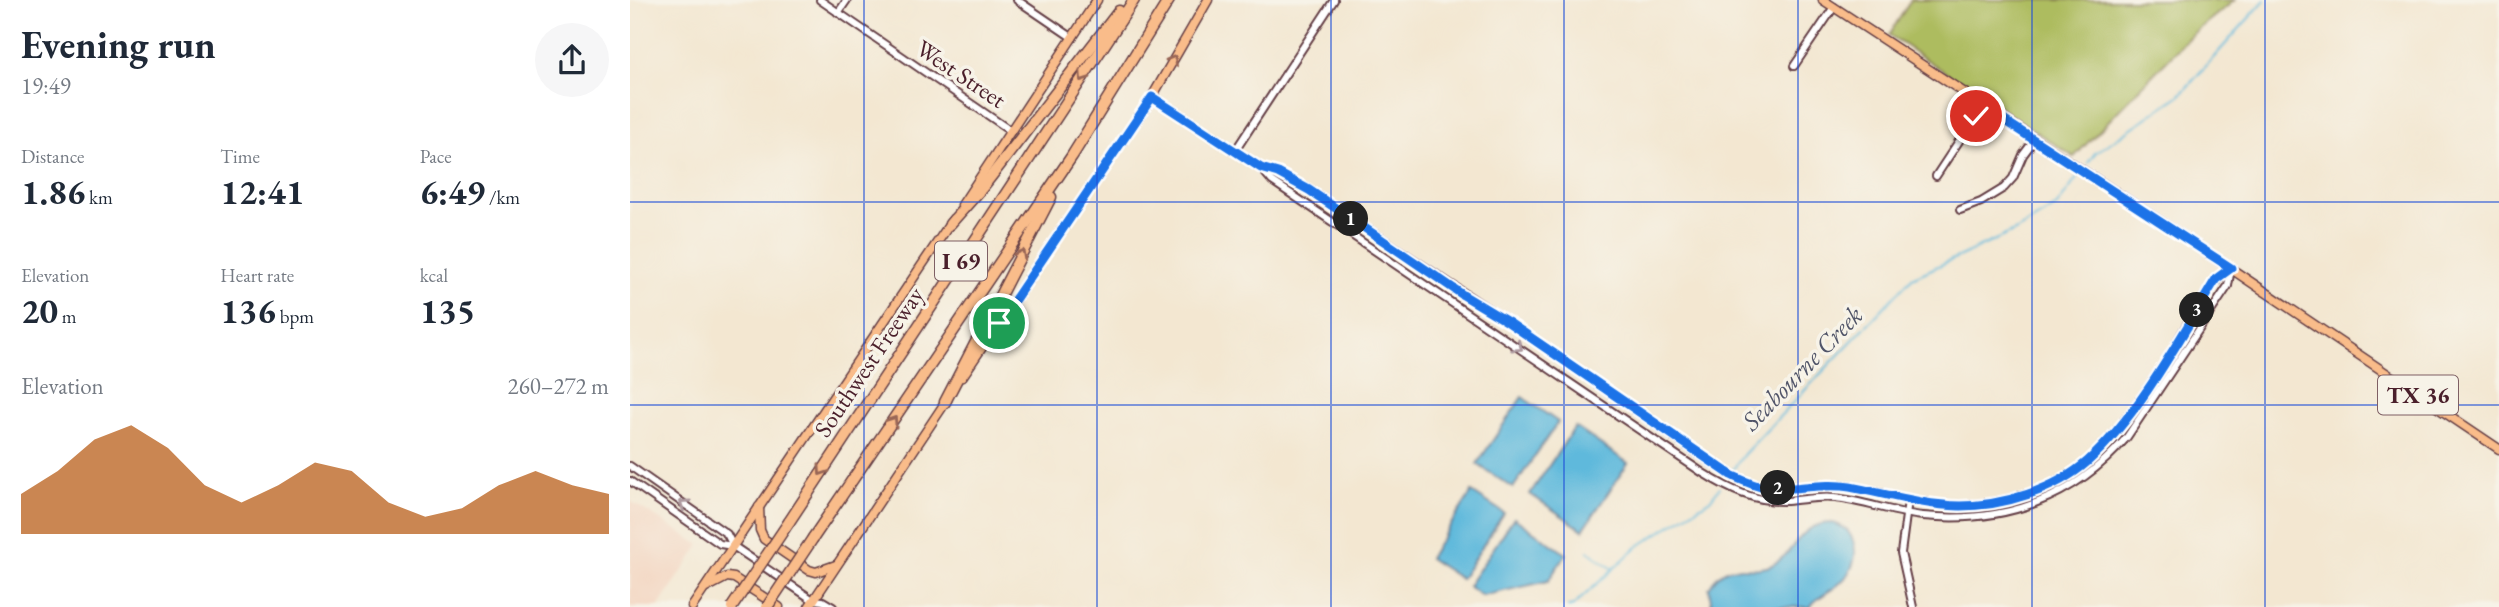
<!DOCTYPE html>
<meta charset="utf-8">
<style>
:root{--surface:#fff;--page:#f6f6f7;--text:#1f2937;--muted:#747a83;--accent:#b45309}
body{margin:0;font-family:"EB Garamond",serif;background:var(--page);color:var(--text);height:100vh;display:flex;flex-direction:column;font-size:26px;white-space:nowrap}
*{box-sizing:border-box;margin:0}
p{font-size:23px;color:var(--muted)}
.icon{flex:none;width:38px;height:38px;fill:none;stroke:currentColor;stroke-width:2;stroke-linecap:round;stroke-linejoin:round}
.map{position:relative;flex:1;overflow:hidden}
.sheet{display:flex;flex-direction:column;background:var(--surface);width:630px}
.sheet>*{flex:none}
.pin{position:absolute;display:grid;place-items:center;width:60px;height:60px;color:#fff;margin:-30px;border:4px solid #fff;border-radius:50%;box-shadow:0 2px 7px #0007}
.km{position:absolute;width:35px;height:35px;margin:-18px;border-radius:50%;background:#222;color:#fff;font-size:19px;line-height:35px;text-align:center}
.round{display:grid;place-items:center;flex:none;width:74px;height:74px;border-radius:37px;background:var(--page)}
.overview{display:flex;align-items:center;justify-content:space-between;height:119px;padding:0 21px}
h1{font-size:38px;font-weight:700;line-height:52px}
.figures{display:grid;grid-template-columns:repeat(3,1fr);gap:10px;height:119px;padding:7px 21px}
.figures div{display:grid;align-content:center}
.figures b{font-size:35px;font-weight:700}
.figures small{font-size:19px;font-weight:400}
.figures p{font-size:19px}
.chart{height:196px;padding:14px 21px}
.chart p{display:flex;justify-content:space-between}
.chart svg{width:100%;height:126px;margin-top:7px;fill:var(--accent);opacity:.7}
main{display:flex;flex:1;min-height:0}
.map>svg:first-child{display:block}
</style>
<main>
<section class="sheet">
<div class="overview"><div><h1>Evening run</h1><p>19:49</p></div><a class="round"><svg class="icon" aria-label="share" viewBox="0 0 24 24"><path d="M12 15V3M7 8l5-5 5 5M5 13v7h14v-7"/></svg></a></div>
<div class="figures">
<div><p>Distance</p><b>1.86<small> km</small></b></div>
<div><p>Time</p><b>12:41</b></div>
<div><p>Pace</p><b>6:49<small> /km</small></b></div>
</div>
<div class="figures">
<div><p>Elevation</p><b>20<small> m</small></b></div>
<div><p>Heart rate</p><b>136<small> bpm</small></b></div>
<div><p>kcal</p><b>135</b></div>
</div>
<div class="chart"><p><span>Elevation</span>260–272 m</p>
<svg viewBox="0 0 160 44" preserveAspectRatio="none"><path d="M0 44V30L10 22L20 11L30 6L40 14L50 27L60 33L70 27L80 19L90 22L100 33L110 38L120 35L130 27L140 22L150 27L160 30V44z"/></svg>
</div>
</section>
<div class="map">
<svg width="1869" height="607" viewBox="0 0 1869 607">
<rect width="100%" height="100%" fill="#f7f3e8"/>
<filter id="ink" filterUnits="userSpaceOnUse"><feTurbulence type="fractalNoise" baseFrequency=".0143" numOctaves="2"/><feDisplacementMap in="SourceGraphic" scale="14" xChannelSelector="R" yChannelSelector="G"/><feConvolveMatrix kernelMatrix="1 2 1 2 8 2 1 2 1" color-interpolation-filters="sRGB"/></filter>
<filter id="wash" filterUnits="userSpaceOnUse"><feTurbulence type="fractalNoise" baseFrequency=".00686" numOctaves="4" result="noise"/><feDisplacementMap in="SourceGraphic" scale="28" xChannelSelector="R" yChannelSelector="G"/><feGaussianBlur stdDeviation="1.57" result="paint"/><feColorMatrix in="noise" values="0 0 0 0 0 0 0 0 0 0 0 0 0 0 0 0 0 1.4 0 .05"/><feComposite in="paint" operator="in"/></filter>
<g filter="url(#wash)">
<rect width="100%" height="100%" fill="#f3e7d1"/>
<!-- built -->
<path fill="#f3d4bf" d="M0 501 70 545 28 607H0Z"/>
<!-- green -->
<path fill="#adbc5f" stroke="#7c6e45" stroke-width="2" d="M1281 0H1605L1561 35 1444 157 1259 35Z"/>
<!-- water -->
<g fill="#5eb9dc" stroke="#546c84" stroke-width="2">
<path d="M892 397 928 422 883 488 847 464Z"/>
<path d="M945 427 998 463 953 530 900 494Z"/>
<path d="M842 492 874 513 831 579 799 558Z"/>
<path d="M884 518 936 554 918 581 852 596 838 586Z"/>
<path d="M1202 523C1225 528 1230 552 1220 571 1211 587 1196 591 1183 603 1182 604 1182 606 1180 607 1175 607 1094 607 1082 607L1079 588C1097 554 1121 576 1142 565 1167 552 1168 523 1202 523Z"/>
</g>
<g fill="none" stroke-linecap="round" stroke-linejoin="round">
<!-- stream -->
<g stroke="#5eb9dc" stroke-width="2">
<path d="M1458 163 1465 153 1550 95 1635 0"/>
<path d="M1102 471 1114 454 1282 278 1387 230 1427 206 1447 178"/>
<path d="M958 551 983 569"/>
<path d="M938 607 943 606 1007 547 1080 500 1090 487"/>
</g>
</g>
</g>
<g filter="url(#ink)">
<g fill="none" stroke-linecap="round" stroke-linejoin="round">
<!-- minor casing -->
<g stroke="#633d44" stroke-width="10">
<g id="minor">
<path d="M190 0 381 131"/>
<path d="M387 0 443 38"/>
<path d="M208 13 217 0"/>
<path d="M1164 66 1204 7"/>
<path d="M522 97 631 168 642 181 1073 473C1100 490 1125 502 1157 501 1173 500 1189 496 1205 498 1235 501 1263 513 1293 516 1374 524 1444 499 1497 437L1598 286 1601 268"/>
<path d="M605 151 704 0"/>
<path d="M633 169 648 173 679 190 878 322 1080 462C1098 473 1117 486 1138 488 1169 491 1196 482 1227 488 1257 494 1285 503 1316 505 1362 508 1425 492 1459 460 1490 431 1514 394 1537 359 1556 329 1571 290 1600 269"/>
<path d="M1306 176 1352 106"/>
<path d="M1330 210 1351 202 1374 188 1383 178 1393 155 1405 139"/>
<path d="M0 466 97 534 103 546 183 600 193 601 203 607"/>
<path d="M0 481 90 544 103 546"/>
<path d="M1278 500 1271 553 1283 607"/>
</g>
</g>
<!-- major casing -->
<g stroke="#633d44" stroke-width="11">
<g id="major">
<path d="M1193 0 1533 223 1869 449"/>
<path d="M332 205 467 0"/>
<path d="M332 377 522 97 578 0"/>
<path d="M129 507 130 530 134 539 179 570 186 572 206 565"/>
<path d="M76 588 97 577 104 578 149 607"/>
<path d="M62 607 323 219"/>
<path d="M179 607 317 400"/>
</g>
</g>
<!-- highway casing -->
<g stroke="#633d44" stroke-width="13">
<g id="highway">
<path d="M320 224 352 188 489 11"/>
<path d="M315 402 421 197"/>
<path d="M159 522 504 0"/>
<path d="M183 538 442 156 539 0"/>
</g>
</g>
<!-- minor -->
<use href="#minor" stroke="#fff" stroke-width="6"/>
<!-- major -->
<use href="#major" stroke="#f9bc8a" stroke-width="8"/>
<!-- highway -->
<use href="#highway" stroke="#f9bc8a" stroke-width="10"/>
<!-- highway-bridge casing -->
<g stroke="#633d44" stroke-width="13" stroke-linecap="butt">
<g id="highway-bridge">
<path d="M102 607 159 522"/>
<path d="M137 607 183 538"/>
</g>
</g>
<!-- highway-bridge -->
<use href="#highway-bridge" stroke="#f9bc8a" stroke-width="10"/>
</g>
<!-- one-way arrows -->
<defs><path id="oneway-chevron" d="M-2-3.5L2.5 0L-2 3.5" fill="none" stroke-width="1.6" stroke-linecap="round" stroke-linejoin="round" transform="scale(1.75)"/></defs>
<g stroke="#996656">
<use href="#oneway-chevron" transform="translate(543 60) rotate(-60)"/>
<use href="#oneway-chevron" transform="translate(453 77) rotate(124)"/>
<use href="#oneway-chevron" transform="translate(391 254) rotate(-63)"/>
<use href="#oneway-chevron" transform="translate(263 421) rotate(-56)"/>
<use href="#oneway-chevron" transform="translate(192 471) rotate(124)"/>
</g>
<g stroke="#ae9aa0">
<use href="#oneway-chevron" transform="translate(888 347) rotate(34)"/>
<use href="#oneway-chevron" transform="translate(54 504) rotate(-145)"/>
</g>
</g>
<g fill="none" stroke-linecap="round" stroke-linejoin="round" filter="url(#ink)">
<!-- route casing -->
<g stroke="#fff" stroke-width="14">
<path id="route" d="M369 323 522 97 631 168 648 173 679 190 833 295 878 322 1101 475C1112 480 1124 486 1136 488 1164 491 1192 482 1220 487 1257 494 1292 505 1330 506 1373 506 1425 490 1458 461 1509 415 1550 338 1586 279L1601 268 1352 106 1346 116"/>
</g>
<!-- route -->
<use href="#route" stroke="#1a73e8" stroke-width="9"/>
</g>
<!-- grid -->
<path fill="none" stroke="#1d4ed8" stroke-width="2" stroke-opacity="0.55" d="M234 0V607M467 0V607M701 0V607M934 0V607M1168 0V607M1402 0V607M1635 0V607M0 202H1869M0 405H1869"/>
<g text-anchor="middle" stroke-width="7" stroke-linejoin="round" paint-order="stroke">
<!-- shield labels -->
<g fill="#f7f3e8" stroke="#7e5f64" stroke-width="2">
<rect x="305" y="241.5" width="52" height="39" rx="5"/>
<rect x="1748" y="375.5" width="80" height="39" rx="5"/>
</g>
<g font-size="23" font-weight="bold" fill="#4a1f2b">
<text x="331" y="269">I 69</text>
<text x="1788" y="403">TX 36</text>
</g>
<!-- street labels -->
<g font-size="24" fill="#4a1f2b" stroke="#f7f3e8">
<text transform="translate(331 74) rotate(34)" y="8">West Street</text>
<text transform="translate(239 362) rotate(-56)" y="8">Southwest Freeway</text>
</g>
<!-- water labels -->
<g font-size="26" font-style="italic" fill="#515569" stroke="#f7f3e8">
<text transform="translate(1172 368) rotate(-46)" y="9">Seabourne Creek</text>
</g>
</g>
</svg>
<div class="pin" style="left:369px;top:323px;background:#1e9e55"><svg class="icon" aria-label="arrive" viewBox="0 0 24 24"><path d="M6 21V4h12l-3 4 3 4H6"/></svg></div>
<div class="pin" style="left:1346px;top:116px;background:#d93025"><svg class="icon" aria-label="check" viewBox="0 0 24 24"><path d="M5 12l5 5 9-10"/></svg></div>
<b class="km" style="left:721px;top:219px">1</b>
<b class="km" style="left:1148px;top:488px">2</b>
<b class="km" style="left:1567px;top:310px">3</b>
</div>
</main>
